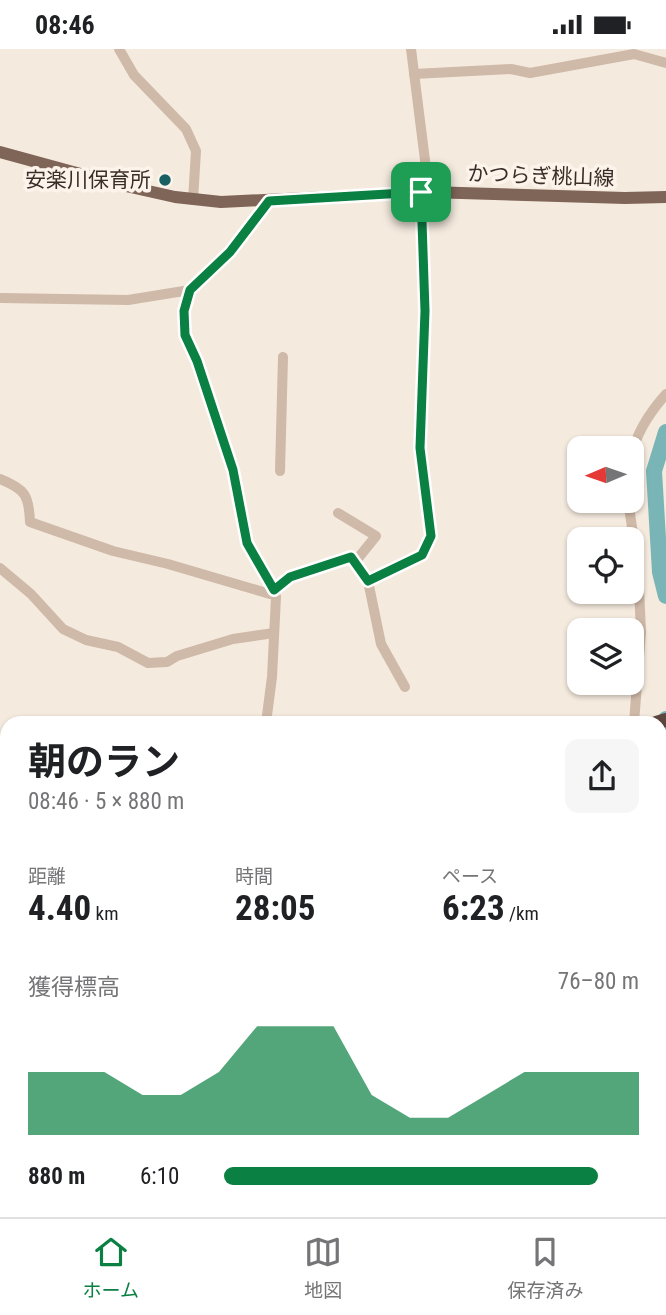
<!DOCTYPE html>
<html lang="ja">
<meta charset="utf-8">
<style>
:root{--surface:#fff;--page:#f6f6f6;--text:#202124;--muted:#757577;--line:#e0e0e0;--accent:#0b8043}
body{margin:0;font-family:"Roboto Condensed","Noto Sans JP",sans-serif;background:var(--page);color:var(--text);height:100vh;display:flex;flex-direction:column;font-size:26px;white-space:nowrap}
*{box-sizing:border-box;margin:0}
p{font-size:23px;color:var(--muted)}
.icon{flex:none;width:38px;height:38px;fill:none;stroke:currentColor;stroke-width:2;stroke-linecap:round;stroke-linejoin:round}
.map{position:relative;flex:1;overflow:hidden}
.sheet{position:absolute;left:0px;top:667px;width:667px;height:502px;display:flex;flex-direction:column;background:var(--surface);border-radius:21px 21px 0 0;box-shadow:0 2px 5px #0004}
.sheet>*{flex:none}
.needle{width:46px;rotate:268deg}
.controls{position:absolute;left:567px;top:387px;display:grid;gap:14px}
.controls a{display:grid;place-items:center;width:77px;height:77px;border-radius:14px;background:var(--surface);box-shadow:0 2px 5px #0004;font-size:35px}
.pin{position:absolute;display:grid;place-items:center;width:60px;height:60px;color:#fff;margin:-30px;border-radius:14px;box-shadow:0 4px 10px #0006}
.round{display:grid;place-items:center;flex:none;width:74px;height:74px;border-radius:14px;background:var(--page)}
.headline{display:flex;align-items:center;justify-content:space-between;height:119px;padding:0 28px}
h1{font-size:38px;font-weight:700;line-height:52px}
.metrics{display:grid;grid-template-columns:repeat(3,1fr);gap:10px;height:119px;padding:7px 28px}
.metrics div{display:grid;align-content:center}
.metrics b{font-size:35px;font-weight:700}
.metrics small{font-size:19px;font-weight:400}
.metrics p{font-size:19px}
.chart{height:196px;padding:14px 28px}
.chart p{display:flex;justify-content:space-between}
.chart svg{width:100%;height:126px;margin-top:7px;fill:var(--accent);opacity:.7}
ul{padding:0 28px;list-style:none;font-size:23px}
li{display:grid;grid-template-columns:112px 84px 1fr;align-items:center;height:52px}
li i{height:18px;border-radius:9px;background:var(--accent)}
.status{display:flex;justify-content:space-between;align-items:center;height:49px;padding:0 35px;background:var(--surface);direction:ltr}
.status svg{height:19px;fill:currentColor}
.tabs{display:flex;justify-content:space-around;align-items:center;height:98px;border-top:2px solid var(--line);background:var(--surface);font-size:19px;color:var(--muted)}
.tabs a{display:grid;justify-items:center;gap:4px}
.tabs .on{color:var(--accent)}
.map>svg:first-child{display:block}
</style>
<div class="status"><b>08:46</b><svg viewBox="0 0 49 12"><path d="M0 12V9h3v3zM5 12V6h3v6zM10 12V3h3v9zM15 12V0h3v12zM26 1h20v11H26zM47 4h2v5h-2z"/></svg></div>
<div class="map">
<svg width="666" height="1168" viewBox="0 0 666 1168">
<rect width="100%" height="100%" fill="#f5eade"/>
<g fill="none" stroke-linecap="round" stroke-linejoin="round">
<!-- stream -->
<path stroke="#79b5b6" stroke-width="2.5" d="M0 754 7 774"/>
<!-- river -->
<g stroke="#79b5b6" stroke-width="16">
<path d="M666 383 654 422 660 523 666 547"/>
<path d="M660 720 666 670"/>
<path d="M660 801 666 868"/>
</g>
<!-- minor -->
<g stroke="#cfb9a8" stroke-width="10">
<path d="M119 0 134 26 186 80 196 102 193 151"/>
<path d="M411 0 429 143"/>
<path d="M414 25 511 20 530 24 634 5 666 14"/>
<path d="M190 241 184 262 185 286 197 312 233 421 247 494 273 536 276 548 272 628 266 674"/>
<path d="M0 249 128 251 190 241 230 203 269 152"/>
<path d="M632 405C637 382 650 363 666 345"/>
<path d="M280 422 283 308"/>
<path d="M0 430C25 440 29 446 30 473L113 502 168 515 270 545 290 528 351 507 368 532 422 506 431 487 420 399 425 262 421 143"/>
<path d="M628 452 638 517 641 583 634 674"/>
<path d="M338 464 376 487 355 513"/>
<path d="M0 519 31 545 63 580 86 591 118 598 148 614 167 613 177 607 233 590 274 584"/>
<path d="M368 532 381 595 405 638"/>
<path d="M0 736 7 758"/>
<path d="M0 776H7"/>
<path d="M0 1089 7 1080"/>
<path d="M0 1103 7 1111"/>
<path d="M660 1153 666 1152"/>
<path d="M51 1162 57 1168"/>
<path d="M237 1162 239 1168"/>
<path d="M443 1162 444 1168"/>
<path d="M653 1162 654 1168"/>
<path d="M559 1168 575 1162"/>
</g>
<!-- major -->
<g stroke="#7f6458" stroke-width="12">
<path d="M0 103 117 135 175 148 221 153 429 143 625 149 666 148"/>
<path d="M0 958 7 964"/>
<path d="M218 1162 225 1168"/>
</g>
<!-- highway -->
<g stroke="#5d473f" stroke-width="14">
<path d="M656 674 666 671"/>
<path d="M0 841 7 840"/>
</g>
</g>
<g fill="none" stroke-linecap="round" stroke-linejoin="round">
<!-- route casing -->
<g stroke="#fff" stroke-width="14">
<path id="route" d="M421 143 425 262 420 399 431 487 422 506 368 532 351 508 290 528 274 541 247 494 233 421 197 312 185 286 184 262 190 241 230 203 269 152Z"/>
</g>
<!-- route -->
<use href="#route" stroke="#0b8043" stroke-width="9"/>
</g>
<!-- markers -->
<circle fill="#196062" stroke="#fcf4eb" stroke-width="2.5" cx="165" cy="131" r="7"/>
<g text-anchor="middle" stroke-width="7" stroke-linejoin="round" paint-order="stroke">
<!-- street labels -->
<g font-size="21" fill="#3b2e29" stroke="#fcf4eb">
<text transform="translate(541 127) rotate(2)" y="7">かつらぎ桃山線</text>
</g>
<!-- poi labels -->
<g font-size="21" fill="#3b2e29" stroke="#fcf4eb" text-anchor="end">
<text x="151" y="138">安楽川保育所</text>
</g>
</g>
</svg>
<div class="controls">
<a><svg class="needle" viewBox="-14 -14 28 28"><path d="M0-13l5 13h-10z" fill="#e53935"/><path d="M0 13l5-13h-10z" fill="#757577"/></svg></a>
<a><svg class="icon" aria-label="locate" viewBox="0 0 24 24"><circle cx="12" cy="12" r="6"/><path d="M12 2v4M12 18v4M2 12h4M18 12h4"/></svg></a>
<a><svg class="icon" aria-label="layers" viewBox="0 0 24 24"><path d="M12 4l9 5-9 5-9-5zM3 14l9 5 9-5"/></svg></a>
</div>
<div class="pin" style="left:421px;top:143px;background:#1e9e55"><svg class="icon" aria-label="arrive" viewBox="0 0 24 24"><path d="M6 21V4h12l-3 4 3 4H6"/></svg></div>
<section class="sheet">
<div class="headline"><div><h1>朝のラン</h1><p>08:46 · 5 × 880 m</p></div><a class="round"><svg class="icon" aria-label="share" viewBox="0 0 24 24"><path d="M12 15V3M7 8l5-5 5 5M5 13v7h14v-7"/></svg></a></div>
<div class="metrics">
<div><p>距離</p><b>4.40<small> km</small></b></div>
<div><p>時間</p><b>28:05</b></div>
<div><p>ペース</p><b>6:23<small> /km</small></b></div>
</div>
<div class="chart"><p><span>獲得標高</span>76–80 m</p>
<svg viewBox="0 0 160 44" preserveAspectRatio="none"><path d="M0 44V22L10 22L20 22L30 30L40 30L50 22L60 6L70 6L80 6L90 30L100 38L110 38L120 30L130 22L140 22L150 22L160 22V44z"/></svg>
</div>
<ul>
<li><b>880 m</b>6:10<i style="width:90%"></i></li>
</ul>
</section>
</div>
<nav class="tabs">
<a class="on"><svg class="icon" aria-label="home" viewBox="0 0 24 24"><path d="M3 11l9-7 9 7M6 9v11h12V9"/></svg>ホーム</a>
<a><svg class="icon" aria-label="map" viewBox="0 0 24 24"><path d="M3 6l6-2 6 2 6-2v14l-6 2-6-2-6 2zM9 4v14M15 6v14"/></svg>地図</a>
<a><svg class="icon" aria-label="saved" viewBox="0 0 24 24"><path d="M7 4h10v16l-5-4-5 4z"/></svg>保存済み</a>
</nav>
